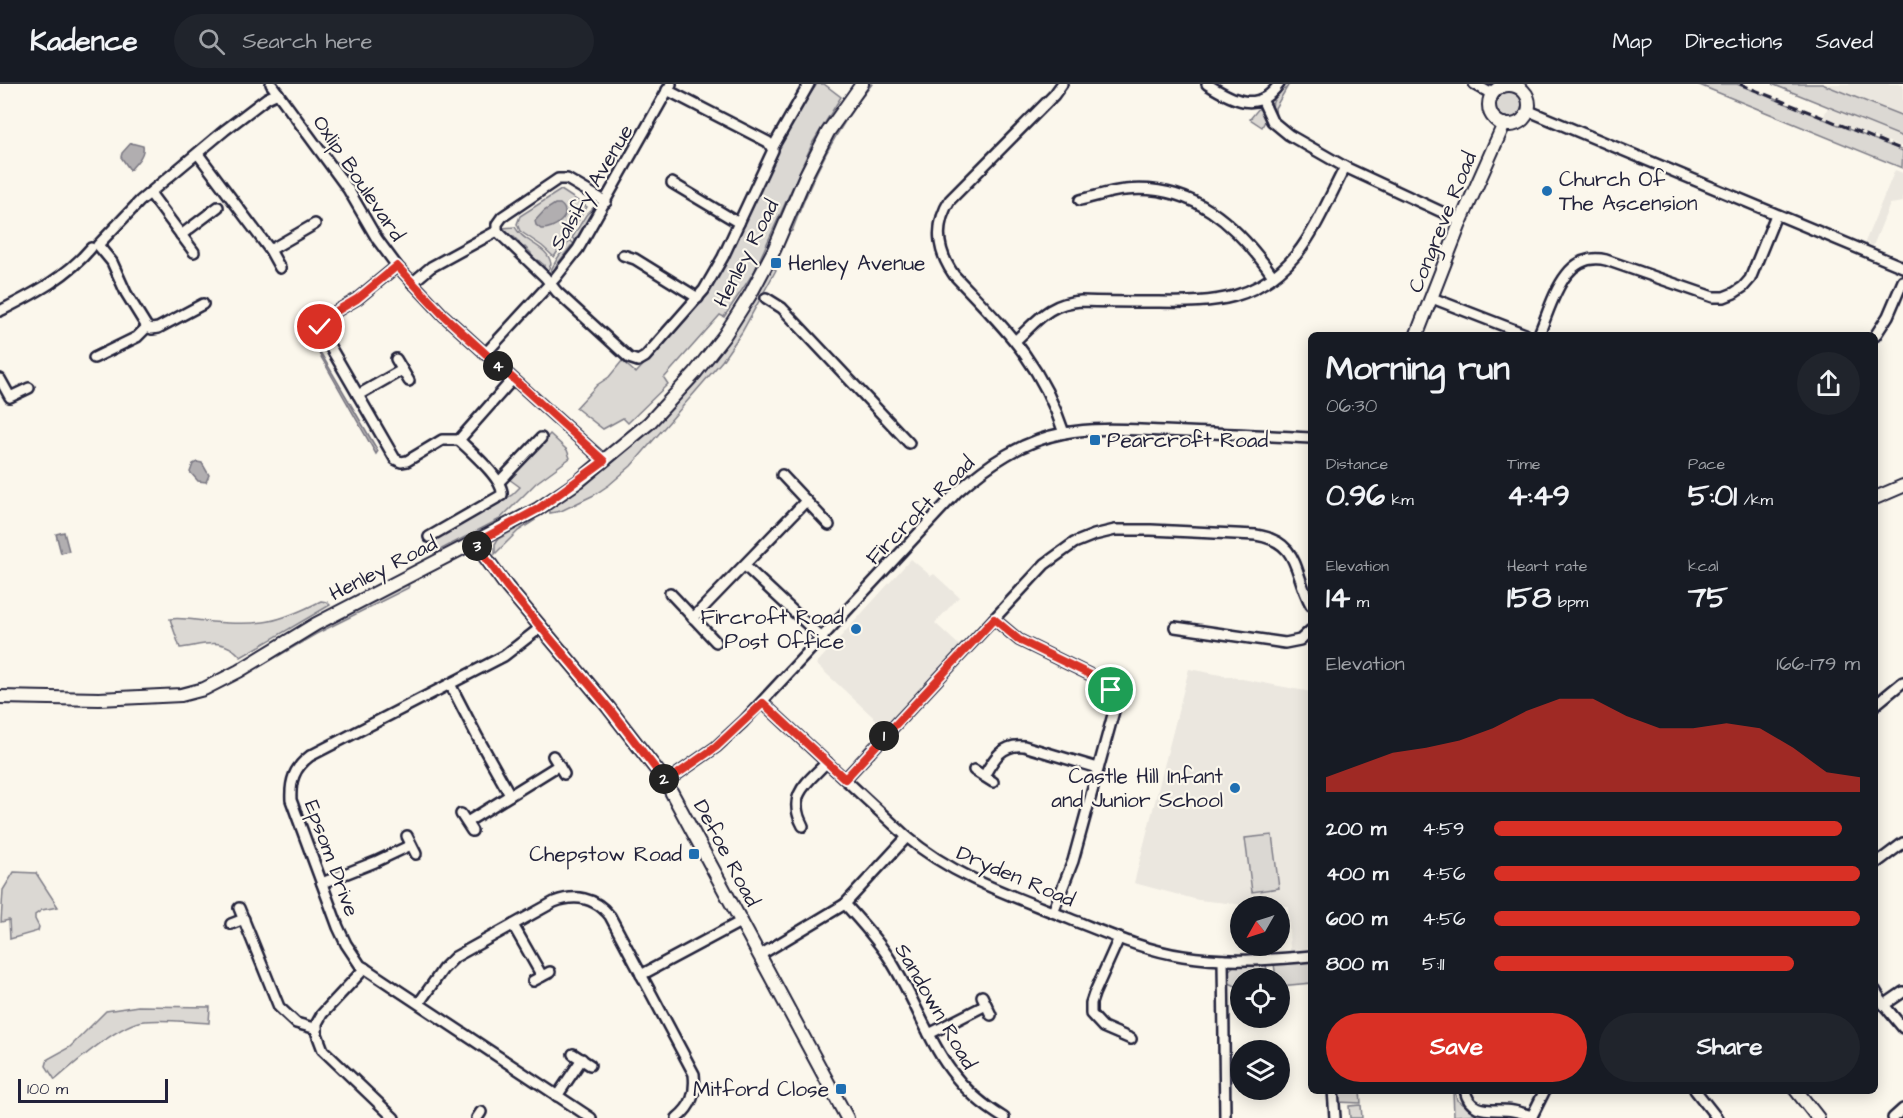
<!DOCTYPE html>
<meta charset="utf-8">
<style>
:root{--surface:#171b24;--page:#20242c;--text:#f1f3f6;--muted:#9ea1a6;--line:#363941;--accent:#d93025}
body{margin:0;font-family:"Architects Daughter",sans-serif;background:var(--page);color:var(--text);height:100vh;display:flex;flex-direction:column;font-size:22px;white-space:nowrap}
*{box-sizing:border-box;margin:0}
p{font-size:20px;color:var(--muted)}
.icon{flex:none;width:33px;height:33px;fill:none;stroke:currentColor;stroke-width:2;stroke-linecap:round;stroke-linejoin:round}
.map{position:relative;flex:1;overflow:hidden}
.side{position:absolute;left:1308px;top:248px;width:570px;height:762px;display:flex;flex-direction:column;background:var(--surface);border-radius:9px;box-shadow:0 3px 15px #0003}
.side>*{flex:none}
.needle{width:39px;rotate:231deg}
.buttons{position:absolute;left:1230px;top:812px;display:grid;gap:12px}
.buttons a{display:grid;place-items:center;width:60px;height:60px;border-radius:50%;background:var(--surface);box-shadow:0 3px 15px #0003;font-size:30px}
.scale{position:absolute;left:18px;bottom:15px;width:150px;box-sizing:border-box;padding-left:6px;border:3px solid #22223b;border-top:0;font-size:16px;line-height:21px;white-space:nowrap;color:#22223b;-webkit-text-stroke:4px #fbf7ec;paint-order:stroke}
.pin{position:absolute;display:grid;place-items:center;width:51px;height:51px;color:#fff;margin:-26px;border:3px solid #fff;border-radius:50%;box-shadow:0 2px 6px #0007}
.km{position:absolute;width:30px;height:30px;margin:-15px;border-radius:50%;background:#222;color:#fff;font-size:16px;line-height:30px;text-align:center}
.round{display:grid;place-items:center;flex:none;width:63px;height:63px;border-radius:32px;background:var(--page)}
.overview{display:flex;align-items:center;justify-content:space-between;height:102px;padding:0 18px}
h1{font-size:33px;font-weight:700;line-height:45px}
.metrics{display:grid;grid-template-columns:repeat(3,1fr);gap:9px;height:102px;padding:6px 18px}
.metrics div{display:grid;align-content:center}
.metrics b{font-size:30px;font-weight:700}
.metrics small{font-size:16px;font-weight:400}
.metrics p{font-size:16px}
.chart{height:168px;padding:12px 18px}
.chart p{display:flex;justify-content:space-between}
.chart svg{width:100%;height:108px;margin-top:6px;fill:var(--accent);opacity:.7}
.primary-button{display:flex;gap:12px;margin-top:auto;padding:12px 18px}
.primary-button a{flex:1;height:69px;border-radius:36px;background:var(--accent);color:#fff;font-size:24px;font-weight:700;line-height:69px;text-align:center}
.primary-button a+a{background:var(--page);color:var(--text)}
ul{padding:0 18px;list-style:none;font-size:20px}
li{display:grid;grid-template-columns:96px 72px 1fr;align-items:center;height:45px}
li i{height:15px;border-radius:8px;background:var(--accent)}
header{display:flex;align-items:center;gap:36px;box-sizing:border-box;height:84px;padding:0 30px;background:var(--surface);border-bottom:2px solid var(--line)}
header strong{font-size:28px}
nav{display:flex;gap:33px;margin-inline-start:auto;font-size:21px}
.search{width:420px;height:54px;background:var(--page);display:flex;align-items:center;gap:15px;box-sizing:border-box;padding:0 21px;border-radius:33px;color:var(--muted);font-size:22px}
.map>svg:first-child{display:block}
</style>
<header>
<strong>Kadence</strong>
<div class="search"><svg class="icon" aria-label="search" viewBox="0 0 24 24"><circle cx="10" cy="10" r="6"/><path d="M15 15l6 6"/></svg>Search here</div>
<nav><a>Map</a><a>Directions</a><a>Saved</a></nav>
</header>
<div class="map">
<svg width="1903" height="1034" viewBox="0 0 1903 1034">
<rect width="100%" height="100%" fill="#fbf7ec"/>
<filter id="ink" filterUnits="userSpaceOnUse"><feTurbulence type="fractalNoise" baseFrequency=".0167" numOctaves="2"/><feDisplacementMap in="SourceGraphic" scale="12" xChannelSelector="R" yChannelSelector="G"/><feConvolveMatrix kernelMatrix="1 2 1 2 8 2 1 2 1" color-interpolation-filters="sRGB"/></filter>
<g filter="url(#ink)">
<!-- built -->
<g fill="#ebe7df">
<path d="M1823 0H1903V63L1823 34 1836 5Z"/>
<path d="M1895 86 1903 89V118L1890 120 1873 162 1865 158Z"/>
<path d="M911 475 931 492 934 490 959 513 935 539 961 563 884 643 816 580Z"/>
<path d="M1189 585 1311 608V864L1290 867 1288 822H1256L1198 816 1134 799Z"/>
</g>
<!-- green -->
<g fill="#dbd8d3" stroke="#7e7d87" stroke-width="1.5">
<path d="M817 0H824L841 13 813 58 754 188 724 233 720 231 664 294 668 300 628 339 623 334 603 345 576 324 597 301 609 293 622 277 636 289C665 258 695 228 717 191 752 128 775 58 817 0Z"/>
<path d="M869 0H872C835 46 813 91 792 147L790 148C791 138 797 127 801 117 818 74 840 36 869 0Z"/>
<path d="M1286 0H1289L1275 24 1276 35C1267 16 1276 15 1286 0Z"/>
<path d="M1697 0H1737L1903 67 1902 84Z"/>
<path d="M1772 0H1822L1903 32V53Z"/>
<circle cx="1509" cy="21" r="16"/>
<path d="M1259 24 1263 28 1266 35 1262 43 1250 35Z"/>
<path d="M561 106 587 123 554 173 542 162 520 147 517 140 520 132Z"/>
<path d="M597 120V124L587 144 582 145 578 152V158L572 154 586 131Z"/>
<path d="M515 143C523 159 548 161 551 180L547 188 544 185V181L538 176H534L531 173V169L525 163 521 164 519 162V158L514 153 510 154 502 144Z"/>
<path d="M570 156 575 161 571 162 556 182V186L550 188 557 175Z"/>
<path d="M772 183 776 186 742 248 722 277 631 382 609 401 594 411 561 427 550 429V425C622 377 686 319 734 247 748 227 759 205 772 183Z"/>
<path d="M550 350 567 366 570 374 536 399 500 435 434 469 430 459 512 411 520 403 509 395Z"/>
<path d="M534 435 535 436 518 447 495 470V460L498 455Z"/>
<path d="M406 501 409 502 408 504 316 550 263 581V579L315 547Z"/>
<path d="M321 517 327 518 330 521 241 573C223 552 204 561 180 564L170 535C184 533 198 537 212 538 260 542 278 539 321 517Z"/>
<path d="M1272 751 1279 804 1252 808 1245 754Z"/>
<path d="M14 788 36 789 58 823 42 826 35 831V835L39 843 38 847 10 855 9 836 1 838 3 806Z"/>
<path d="M1305 877 1311 878V899L1280 902V894H1276L1274 880Z"/>
<path d="M1266 880 1268 894H1240V904L1227 898V888L1235 881Z"/>
<path d="M138 922 210 923 209 939C188 938 165 935 144 937 120 939 74 980 55 996L46 982 48 975 70 963 106 927Z"/>
<path d="M1336 1007H1360L1361 1019 1337 1018Z"/>
<path d="M1453 1007H1455L1457 1016 1473 1027 1483 1030 1454 1032Z"/>
<path d="M1361 1021 1362 1034H1350L1349 1022Z"/>
</g>
<!-- water -->
<g fill="#b1aeb0" stroke="#787681" stroke-width="1.5">
<path d="M131 59 143 62C145 71 136 79 130 86L121 73 122 69Z"/>
<path d="M555 120H560C575 131 554 146 541 145L536 141 535 137 544 127Z"/>
<path d="M313 256 378 367 376 370 312 257Z"/>
<path d="M197 378 202 379 209 391 206 398 198 397 190 388 193 380Z"/>
<path d="M64 448 69 467 61 469 56 450Z"/>
</g>
<g fill="none" stroke-linecap="round" stroke-linejoin="round">
<!-- minor casing -->
<g stroke="#22223b" stroke-width="14">
<g id="minor">
<path d="M271 0 348 105 377 155 397 182 443 231 604 377"/>
<path d="M1062 0 1054 11 950 116C934 141 937 167 954 191 1004 244 1040 276 1064 349"/>
<path d="M1207 0C1232 16 1258 30 1279 0"/>
<path d="M1474 0 1492 10"/>
<path d="M1262 15 1272 37 1289 51 1345 83 1461 137"/>
<path d="M1529 27 1903 183"/>
<path d="M773 63 809 0"/>
<path d="M198 70 270 166 280 184"/>
<path d="M672 99 739 139"/>
<path d="M150 109 194 168"/>
<path d="M1080 116C1094 113 1110 107 1125 106 1193 99 1237 141 1273 192"/>
<path d="M497 147 545 193 557 208 629 274 638 277 645 273 704 206 723 173 773 66 768 58 667 6"/>
<path d="M181 151 218 123"/>
<path d="M270 166 315 140"/>
<path d="M623 171 635 175 698 214"/>
<path d="M397 182 357 215 323 235 320 241 321 247 395 375 401 378 407 377 442 356H459L513 295"/>
<path d="M412 199 431 183 497 147V140L502 133 558 95H567L606 118"/>
<path d="M766 214 782 224 909 359"/>
<path d="M1432 214 1525 250"/>
<path d="M203 220 158 244 152 245 147 243 126 209 112 178 98 161 140 117 225 46 267 14 278 9"/>
<path d="M0 227C33 210 67 193 91 164"/>
<path d="M1539 250C1552 221 1563 166 1606 176L1713 213H1724L1734 209 1743 203 1750 195 1776 131"/>
<path d="M1875 252 1888 232 1903 197"/>
<path d="M1016 256C1038 236 1049 219 1081 217 1107 218 1133 218 1159 218 1215 219 1257 217 1296 171 1315 148 1331 110 1345 83"/>
<path d="M485 270 556 193 578 165 671 0"/>
<path d="M94 274 137 253 147 243"/>
<path d="M396 275 409 297"/>
<path d="M0 295 10 313 29 304"/>
<path d="M358 311 402 286"/>
<path d="M782 391 829 441"/>
<path d="M499 398 541 354"/>
<path d="M429 453 502 411C504 395 470 367 459 356"/>
<path d="M745 482 823 555"/>
<path d="M670 509 716 558"/>
<path d="M693 534 806 417"/>
<path d="M994 535 1019 556 1103 597C1113 605 1116 615 1114 627L1073 777 1053 828"/>
<path d="M1175 543 1285 559 1300 556 1311 546"/>
<path d="M540 544 504 572 310 672C294 684 290 697 291 716L338 843 346 860 360 881 591 1034"/>
<path d="M450 600 478 654 510 711"/>
<path d="M763 619 907 753C954 793 1013 812 1070 835 1106 849 1143 866 1183 872 1225 879 1268 876 1311 872"/>
<path d="M1875 621 1903 598"/>
<path d="M553 672 564 690"/>
<path d="M974 686 993 698"/>
<path d="M984 692C993 676 1002 659 1024 662L1098 684"/>
<path d="M845 695 1045 480 1074 459 1094 451 1115 446H1151L1256 451C1301 458 1293 489 1311 521"/>
<path d="M666 698 716 663 743 638 957 408C988 380 1022 357 1064 349 1097 343 1131 346 1164 347 1213 349 1262 351 1311 354"/>
<path d="M461 730 472 747"/>
<path d="M467 738 559 681"/>
<path d="M803 742C786 711 807 699 827 678"/>
<path d="M407 752 416 770"/>
<path d="M1875 780 1903 759"/>
<path d="M322 799 375 778 411 761"/>
<path d="M845 820C861 838 878 856 891 877 929 939 936 994 1004 1034"/>
<path d="M239 824 279 923 296 939 317 945"/>
<path d="M231 840 244 835"/>
<path d="M513 841 542 892"/>
<path d="M1119 854 1094 910 1091 919V930L1103 943 1131 955"/>
<path d="M760 871 845 820 907 753"/>
<path d="M1223 876 1225 1034"/>
<path d="M365 884 322 930 317 939V950L323 966 394 1034"/>
<path d="M641 891 742 837"/>
<path d="M533 897 550 888"/>
<path d="M1875 906 1884 921 1903 944"/>
<path d="M982 912 991 931"/>
<path d="M419 919 443 885 455 873 554 818C575 810 595 813 610 832L694 990C696 1009 692 1022 677 1034"/>
<path d="M1884 921 1903 908"/>
<path d="M929 950 986 921"/>
<path d="M573 970 590 981"/>
<path d="M1333 1006 1335 1034"/>
<path d="M1465 1006C1470 1032 1493 1024 1513 1027 1519 1028 1526 1030 1532 1032"/>
<path d="M1695 1006 1717 1034"/>
<path d="M557 1012 582 975"/>
<path d="M477 1034 481 1028"/>
<path d="M1531 1034 1545 1006"/>
<path d="M1893 1034 1903 1025"/>
</g>
</g>
<!-- tertiary casing -->
<g stroke="#22223b" stroke-width="16">
<g id="tertiary">
<circle cx="1509" cy="21" r="20"/>
<path d="M1417 250 1461 137 1504 40"/>
<path d="M1875 414 1903 402"/>
<path d="M475 459 507 503 608 623 666 698 847 1034"/>
<path d="M0 613 99 615 181 611 204 605 239 587 316 540 538 425 579 397 649 339 695 289 724 252 750 211 774 166 806 91 828 48 862 0"/>
<path d="M1796 1006 1818 1034"/>
</g>
</g>
<!-- minor -->
<use href="#minor" stroke="#fbf7ec" stroke-width="9"/>
<!-- tertiary -->
<use href="#tertiary" stroke="#fbf7ec" stroke-width="12"/>
<!-- rail -->
<path stroke="#22223b" stroke-width="3" stroke-dasharray="9 4.5" stroke-linecap="butt" d="M1740 0 1903 66"/>
</g>
</g>
<g fill="none" stroke-linecap="round" stroke-linejoin="round" filter="url(#ink)">
<!-- route casing -->
<g stroke="#fff" stroke-width="12">
<path id="route" d="M320 243 323 235 357 215 397 182 443 231 604 377 538 425 475 459 507 503 608 623 666 698 716 663 763 619 845 695 994 535 1019 556 1099 595 1111 606"/>
</g>
<!-- route -->
<use href="#route" stroke="#d93025" stroke-width="8"/>
</g>
<!-- markers -->
<g fill="#1f6fb2" stroke="#fbf7ec" stroke-width="2">
<circle cx="1547" cy="107" r="6"/>
<rect x="770" y="173" width="12" height="12" rx="3"/>
<rect x="1089" y="350" width="12" height="12" rx="3"/>
<circle cx="856" cy="545" r="6"/>
<circle cx="1235" cy="704" r="6"/>
<rect x="688" y="764" width="12" height="12" rx="3"/>
<rect x="835" y="999" width="12" height="12" rx="3"/>
</g>
<g text-anchor="middle" stroke-width="4.5" stroke-linejoin="round" paint-order="stroke">
<!-- street labels -->
<g font-size="21" fill="#22223b" stroke="#fbf7ec">
<text transform="translate(359 94) rotate(56)" y="7">Oxlip Boulevard</text>
<text transform="translate(591 103) rotate(-59)" y="7">Salsify Avenue</text>
<text transform="translate(1442 138) rotate(-68)" y="7">Congreve Road</text>
<text transform="translate(746 169) rotate(-63)" y="7">Henley Road</text>
<text transform="translate(920 426) rotate(-45)" y="7">Fircroft Road</text>
<text transform="translate(383 484) rotate(-27)" y="7">Henley Road</text>
<text transform="translate(727 769) rotate(62)" y="7">Defoe Road</text>
<text transform="translate(332 774) rotate(70)" y="7">Epsom Drive</text>
<text transform="translate(1016 792) rotate(23)" y="7">Dryden Road</text>
<text transform="translate(936 922) rotate(60)" y="7">Sandown Road</text>
</g>
<!-- poi labels -->
<g font-size="21" fill="#22223b" stroke="#fbf7ec" text-anchor="end">
<text x="1559" y="102" text-anchor="start">Church Of<tspan x="1559" dy="24">The Ascension</tspan></text>
<text x="788" y="186" text-anchor="start">Henley Avenue</text>
<text x="1107" y="363" text-anchor="start">Pearcroft Road</text>
<text x="844" y="540">Fircroft Road<tspan x="844" dy="24">Post Office</tspan></text>
<text x="1223" y="699">Castle Hill Infant<tspan x="1223" dy="24">and Junior School</tspan></text>
<text x="682" y="777">Chepstow Road</text>
<text x="829" y="1012">Mitford Close</text>
</g>
</g>
</svg>
<div class="buttons">
<a><svg class="needle" viewBox="-14 -14 28 28"><path d="M0-13l5 13h-10z" fill="#e53935"/><path d="M0 13l5-13h-10z" fill="#9ea1a6"/></svg></a>
<a><svg class="icon" aria-label="locate" viewBox="0 0 24 24"><circle cx="12" cy="12" r="6"/><path d="M12 2v4M12 18v4M2 12h4M18 12h4"/></svg></a>
<a><svg class="icon" aria-label="layers" viewBox="0 0 24 24"><path d="M12 4l9 5-9 5-9-5zM3 14l9 5 9-5"/></svg></a>
</div>
<div class="scale">100 m</div>
<div class="pin" style="left:1111px;top:606px;background:#1e9e55"><svg class="icon" aria-label="arrive" viewBox="0 0 24 24"><path d="M6 21V4h12l-3 4 3 4H6"/></svg></div>
<div class="pin" style="left:320px;top:243px;background:#d93025"><svg class="icon" aria-label="check" viewBox="0 0 24 24"><path d="M5 12l5 5 9-10"/></svg></div>
<b class="km" style="left:884px;top:652px">1</b>
<b class="km" style="left:664px;top:695px">2</b>
<b class="km" style="left:477px;top:462px">3</b>
<b class="km" style="left:498px;top:282px">4</b>
<section class="side">
<div class="overview"><div><h1>Morning run</h1><p>06:30</p></div><a class="round"><svg class="icon" aria-label="share" viewBox="0 0 24 24"><path d="M12 15V3M7 8l5-5 5 5M5 13v7h14v-7"/></svg></a></div>
<div class="metrics">
<div><p>Distance</p><b>0.96<small> km</small></b></div>
<div><p>Time</p><b>4:49</b></div>
<div><p>Pace</p><b>5:01<small> /km</small></b></div>
</div>
<div class="metrics">
<div><p>Elevation</p><b>14<small> m</small></b></div>
<div><p>Heart rate</p><b>158<small> bpm</small></b></div>
<div><p>kcal</p><b>75</b></div>
</div>
<div class="chart"><p><span>Elevation</span>166–179 m</p>
<svg viewBox="0 0 160 44" preserveAspectRatio="none"><path d="M0 44V38L10 33L20 28L30 26L40 23L50 18L60 11L70 6L80 6L90 13L100 18L110 18L120 16L130 18L140 26L150 36L160 38V44z"/></svg>
</div>
<ul>
<li><b>200 m</b>4:59<i style="width:95%"></i></li>
<li><b>400 m</b>4:56<i style="width:100%"></i></li>
<li><b>600 m</b>4:56<i style="width:100%"></i></li>
<li><b>800 m</b>5:11<i style="width:82%"></i></li>
</ul>
<div class="primary-button"><a>Save</a><a>Share</a></div>
</section>
</div>
